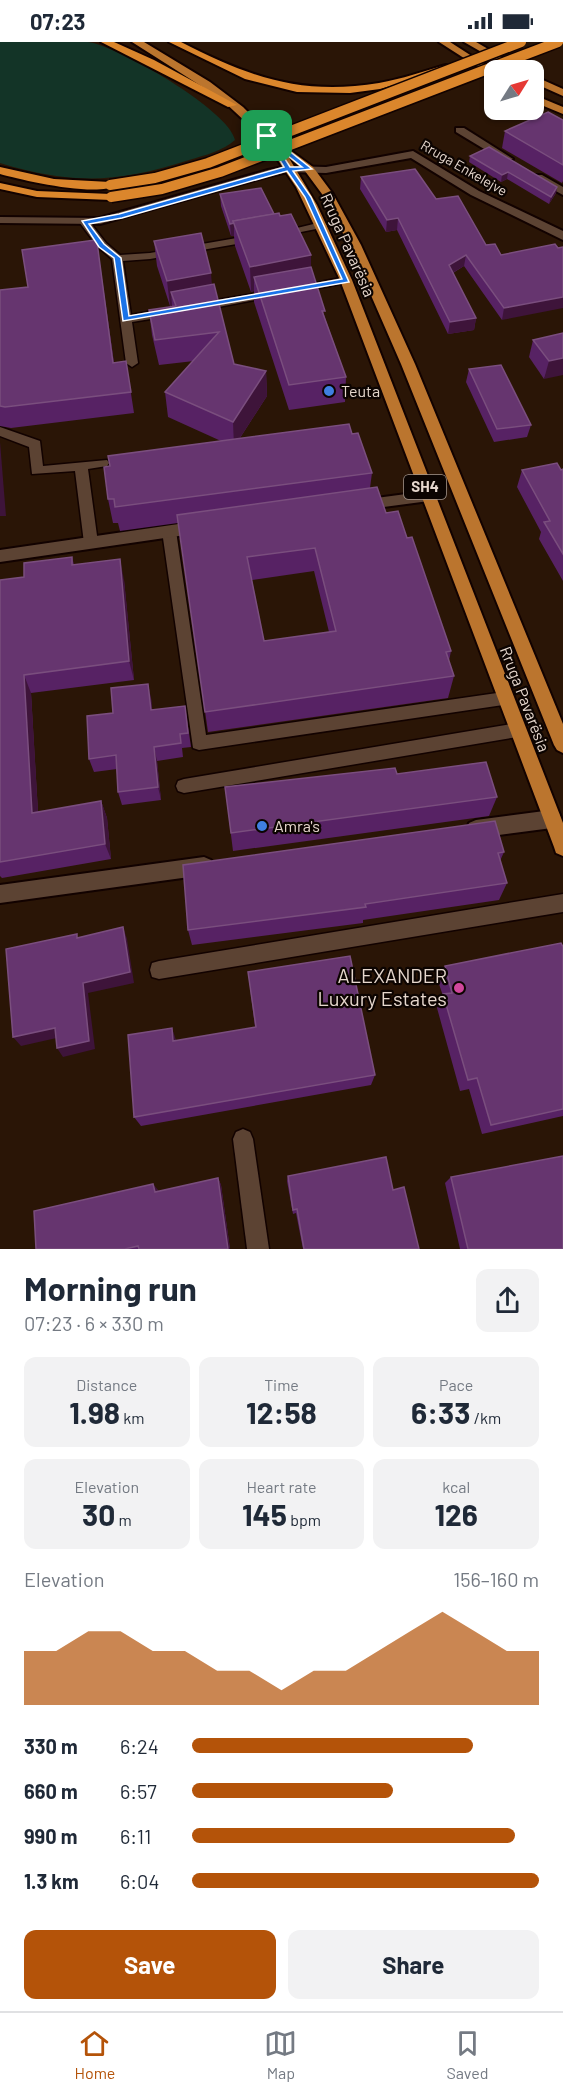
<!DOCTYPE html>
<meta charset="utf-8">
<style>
:root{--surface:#fff;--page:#f2f2f3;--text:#1f2937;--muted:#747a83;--line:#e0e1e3;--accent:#b45309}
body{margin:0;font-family:Barlow,sans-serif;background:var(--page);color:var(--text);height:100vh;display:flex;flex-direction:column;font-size:22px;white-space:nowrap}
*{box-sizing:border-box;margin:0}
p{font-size:20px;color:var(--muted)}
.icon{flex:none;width:33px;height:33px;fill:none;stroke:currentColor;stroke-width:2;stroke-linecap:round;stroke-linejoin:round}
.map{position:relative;height:1207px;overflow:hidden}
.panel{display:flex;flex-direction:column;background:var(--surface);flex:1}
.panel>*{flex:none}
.needle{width:39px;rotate:53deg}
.buttons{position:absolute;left:484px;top:18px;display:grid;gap:12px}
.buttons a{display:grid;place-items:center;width:60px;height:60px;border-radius:12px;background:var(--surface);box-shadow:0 2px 4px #0004;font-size:30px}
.pin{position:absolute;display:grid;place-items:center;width:51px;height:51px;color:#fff;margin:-26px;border-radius:12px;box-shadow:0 3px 9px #0006}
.round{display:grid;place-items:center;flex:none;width:63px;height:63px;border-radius:12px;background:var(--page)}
.summary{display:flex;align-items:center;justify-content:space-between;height:102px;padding:0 24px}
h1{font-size:33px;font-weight:700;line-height:45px}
.metrics{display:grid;grid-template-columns:repeat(3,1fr);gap:9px;height:102px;padding:6px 24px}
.metrics div{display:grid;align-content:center;border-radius:12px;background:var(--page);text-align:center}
.metrics b{font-size:30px;font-weight:700}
.metrics small{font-size:16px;font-weight:400}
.metrics p{font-size:16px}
.chart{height:168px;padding:12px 24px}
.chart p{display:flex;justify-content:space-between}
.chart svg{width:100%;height:108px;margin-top:6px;fill:var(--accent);opacity:.7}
.action{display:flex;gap:12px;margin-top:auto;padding:12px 24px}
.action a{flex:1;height:69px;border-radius:12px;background:var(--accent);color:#fff;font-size:24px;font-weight:700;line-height:69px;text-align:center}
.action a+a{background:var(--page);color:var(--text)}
ul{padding:0 24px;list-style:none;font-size:20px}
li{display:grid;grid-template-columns:96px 72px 1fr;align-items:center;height:45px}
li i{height:15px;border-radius:8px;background:var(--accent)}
.status{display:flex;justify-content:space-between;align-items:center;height:42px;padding:0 30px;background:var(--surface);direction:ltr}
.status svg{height:16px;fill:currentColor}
.tabs{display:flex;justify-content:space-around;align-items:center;height:84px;border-top:2px solid var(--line);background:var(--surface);font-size:16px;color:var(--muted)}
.tabs a{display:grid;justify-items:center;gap:3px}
.tabs .selected{color:var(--accent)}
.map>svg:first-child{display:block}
</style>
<div class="status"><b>07:23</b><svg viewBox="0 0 49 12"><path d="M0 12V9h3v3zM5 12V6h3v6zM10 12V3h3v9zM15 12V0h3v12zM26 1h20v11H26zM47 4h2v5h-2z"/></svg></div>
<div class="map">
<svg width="563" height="1207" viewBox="0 0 563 1207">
<rect width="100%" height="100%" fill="#2a1506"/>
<!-- green -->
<path fill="#133427" d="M0 0C29 0 60 0 88 0 117 3 230 69 235 98 223 109 205 113 189 118 118 141 72 143 0 121Z"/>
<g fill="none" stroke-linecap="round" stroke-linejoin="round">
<!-- service casing -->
<g stroke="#120200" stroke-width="3">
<g id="service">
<path d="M81 179H89L106 201 120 213 150 211 254 193 259 196 254 199 150 217 123 219 131 273 169 266 175 270 169 274 132 280 138 321 132 325 126 321 112 217 98 205 80 181Z"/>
<path d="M322 180 327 183 326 185 281 194 276 191Z"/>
<path d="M346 235 352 238 350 240 299 250 293 247 299 244Z"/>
<path d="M272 249 276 250V254L198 269 192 265 198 261Z"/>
<path d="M0 385 40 399 43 424 107 418 109 421 107 424 88 427 98 501 96 505 91 506 84 501 75 429 32 432 29 405 0 394Z"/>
<path d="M169 484 176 489 206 693 504 650 510 652 512 657 510 662 199 708 193 706 162 489Z"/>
<path d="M517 681 523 683 525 688 523 693 517 695 184 751 178 749 176 744 178 739 184 737Z"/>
<path d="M563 852V870L159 937 152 935 150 928 152 921 159 919Z"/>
<path d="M243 1087 250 1090 253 1097 269 1207H247L233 1097 236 1090Z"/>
</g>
</g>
<!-- minor casing -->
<g stroke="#120200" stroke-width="4">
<g id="minor">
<path d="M456 86H464L513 117 504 119 456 90Z"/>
<path d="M413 109 479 149 563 189V198L471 153 411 116 326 131 288 130 270 134 100 182 0 181V175L99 176 268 128 288 124 326 125Z"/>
<path d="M534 133H542L563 145V153L534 137Z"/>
<path d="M429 449 436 454 429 459 361 468 354 463 361 458Z"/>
<path d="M199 479 207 485 199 491 0 520V508Z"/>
<path d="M552 768 559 771 561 777 559 783 552 786 476 796 469 793 467 787 469 781 476 778Z"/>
<path d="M204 815 211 818 214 824 211 830 204 833 0 861V843Z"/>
</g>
</g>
<!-- primary casing -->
<g stroke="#120200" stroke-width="4">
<g id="primary">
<path d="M132 0H144L210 40 243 65 275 97 313 125 333 152 361 203 415 322 563 682V711L557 708 554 703 401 322 349 203 322 152 305 129 289 116 317 163 352 238 563 781V814L556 811 554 805 340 238 296 145 263 96 220 56Z"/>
<path d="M439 0H450L495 29V36Z"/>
<path d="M464 0H476L524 28H513Z"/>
<path d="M534 34 563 47V54L534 41Z"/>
<path d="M534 53 563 65V72L534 60Z"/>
</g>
</g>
<!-- trunk casing -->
<g stroke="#120200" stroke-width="4">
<g id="trunk">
<path d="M101 0H114L154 18 237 63 228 65Z"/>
<path d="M169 0H181C249 35 302 54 379 41 402 37 424 29 446 23L451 26 380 47 350 51 297 50 245 37Z"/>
<path d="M0 125 54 137 110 140 116 143C99 156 21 138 0 132Z"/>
<path d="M0 141 37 149 111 152 117 155 111 158 37 155 0 147Z"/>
</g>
</g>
<!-- service -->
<use href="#service" fill="#5c4333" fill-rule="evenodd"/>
<!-- minor -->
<use href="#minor" fill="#5c4333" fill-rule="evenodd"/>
<!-- primary -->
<use href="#primary" fill="#bb752e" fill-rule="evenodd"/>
<!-- trunk -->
<use href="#trunk" fill="#db862c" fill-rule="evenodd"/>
<!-- trunk-bridge casing -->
<g stroke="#120200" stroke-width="13" stroke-linecap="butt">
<g id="trunk-bridge">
<path d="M110 143 155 136 208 121 521 0"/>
<path d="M111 155 162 147 220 130 558 0"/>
</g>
</g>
<!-- trunk-bridge -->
<use href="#trunk-bridge" stroke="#db862c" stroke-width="10"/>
</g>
<!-- wall -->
<g fill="#572264" fill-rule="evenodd">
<path d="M563 78V139L562 141 502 106 505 89Z"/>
<path d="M470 114 557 145 556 151 549 162 507 137 501 140 469 120Z"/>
<path d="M361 135 436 157 486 203 501 213 555 202 502 278 464 224 453 231 476 276 474 288 448 292 397 188 386 190 360 147Z"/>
<path d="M220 152 280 174 311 213V225L325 276 346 335 345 360 289 368 254 260V249L251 250 235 204 234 194H231L221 164Z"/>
<path d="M154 199 212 242 234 322 266 329 267 354 240 396 352 392 372 431 370 446 386 471 407 496 451 609 449 619 454 634 448 656 208 690 178 481 120 489 118 481H113L108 457 221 399 168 375 165 350 194 319 159 323 152 293 149 268 172 265V263L170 264 157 224ZM314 529 329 590 264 599 252 538Z"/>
<path d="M100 222 114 321 126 319 134 371 11 386 0 384V248L28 245Z"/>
<path d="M563 291 544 337 529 315 533 298Z"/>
<path d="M469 327 531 383 527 395 494 400 466 340Z"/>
<path d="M563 427V539L539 497 541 490 517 445 522 428Z"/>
<path d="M72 515 74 523 124 538 134 638 31 651 38 770 101 759 107 776 111 817 2 836 0 834V538L24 535Z"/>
<path d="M151 656 152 668 185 664 191 705 182 706 183 715 157 719 161 758 122 763 118 750 117 727 94 730 89 717 113 671Z"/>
<path d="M397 732 497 755 489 774 233 809 225 745Z"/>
<path d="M504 810 500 819 507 841 499 858 363 878V881L192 903 188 888 183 823Z"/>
<path d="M563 905V1074L482 1092 469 1047 460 1049 437 966 443 954 438 939 445 924Z"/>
<path d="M248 930 375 1033 371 1043 141 1084 134 1075 255 985Z"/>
<path d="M288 1134 393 1148 419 1207H303L296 1171 293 1172 287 1139Z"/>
<path d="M451 1135 563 1207H460L445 1141Z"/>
<path d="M218 1136 221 1143 230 1207H36L159 1149Z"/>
</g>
<!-- shaded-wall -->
<g fill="#3e143a">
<path d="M508 130 507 137 501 140 502 133Z"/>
<path d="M557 145 556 151 549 162 551 155Z"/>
<path d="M398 176 397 188 386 190 387 178Z"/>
<path d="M234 181V194H231L230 182Z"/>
<path d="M97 200 100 222 117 342 113 321Z"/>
<path d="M311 213V238L254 235V249L251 250 250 225Z"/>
<path d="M466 213 464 224 447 234 449 223Z"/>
<path d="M211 231 213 256 171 250 172 263 170 264 167 239Z"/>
<path d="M563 255V266L502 278 504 266Z"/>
<path d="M476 276 474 288 448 292 450 280Z"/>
<path d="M563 316V333L544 337 549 319Z"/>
<path d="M266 329 267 354 234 405 233 380Z"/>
<path d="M0 400 6 474H0Z"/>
<path d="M120 517 124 538 134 638 129 619Z"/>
<path d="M24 633 31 651 39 787 32 771Z"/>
<path d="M148 642 151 656 154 682 151 668Z"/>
<path d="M154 705 157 719 161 758 158 745Z"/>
<path d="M101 759 107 776 111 817 105 802Z"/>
<path d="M123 885 127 897 134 941 88 951 95 1007 63 1015 57 1006 83 941Z"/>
<path d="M55 986 61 995 21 1004 13 995Z"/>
<path d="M172 986 176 998 173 999Z"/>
<path d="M218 1136 221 1143 230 1207H228Z"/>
<path d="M153 1142 159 1149 155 1150Z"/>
</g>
<!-- building -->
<g fill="#66356f" stroke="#7a4e7e" stroke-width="1.5" fill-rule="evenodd">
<path d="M548 70 563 78V123L505 89Z"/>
<path d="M489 105 557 145 551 155 508 130 502 133 470 114Z"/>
<path d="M415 127 436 157 458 154 486 203 495 202 501 213 555 202 558 206 563 205V255L504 266 466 213 449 223 476 276 450 280 398 176 387 178 361 135Z"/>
<path d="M261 146 274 172 233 179 234 181 230 182 220 152Z"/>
<path d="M279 171 280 174 291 172 311 213 250 225 233 179Z"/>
<path d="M201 191 211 231 167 239 154 199Z"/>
<path d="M95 198 97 200 113 321 126 319 131 350 5 365 0 364V248L28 245 22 208Z"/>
<path d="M311 225 325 269H322L346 335 289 343 254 235Z"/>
<path d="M214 242 234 322 266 329 233 380 165 350 219 290 155 298 149 268 176 264 171 250Z"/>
<path d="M563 291V316L549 319 533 298Z"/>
<path d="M501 323 531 383 497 387 469 327Z"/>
<path d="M349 382 352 392 358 391 372 431 115 465 114 457H108L104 425 110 424 108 414Z"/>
<path d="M557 421 561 428 563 427V512L544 480 550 479 522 428Z"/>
<path d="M377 445 386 471 398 469 407 496 412 495 451 609 446 610 454 634 205 670 177 473ZM315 506 336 589 264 599 247 515Z"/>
<path d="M72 515V523L120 517 129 619 24 633 32 771 101 759 105 802 0 820V538L24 535V521Z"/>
<path d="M148 642 151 668 185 664 188 691 180 692 181 701 154 705 158 745 118 750 116 713 89 717 87 674 113 671 111 646Z"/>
<path d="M486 720 497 755 231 791 225 745 395 726 397 732Z"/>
<path d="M495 779 504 810 498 811 507 841 365 862 366 865 188 888 183 823Z"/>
<path d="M123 885 130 930 83 941 89 999 57 1006 55 986 13 995 6 907 77 892V896Z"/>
<path d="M561 901 563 905V1067L491 1083 477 1036 468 1038 443 952 452 951 445 924Z"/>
<path d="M350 914 375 1033 134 1075 128 993 172 986 173 999 256 985 248 930Z"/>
<path d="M563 1114V1207H468L451 1135Z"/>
<path d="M386 1115 393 1148 404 1145 419 1207H304L297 1167 293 1168 288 1134Z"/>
<path d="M218 1136 228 1207H139L138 1204 125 1207H36L34 1169 153 1142 155 1150Z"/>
</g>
<!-- route -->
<path fill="#1a73e8" stroke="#fff" stroke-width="1.5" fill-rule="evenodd" d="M265 93H269L312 127 293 129 311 155 349 240 123 279 114 216 99 205 82 179 119 172 284 125ZM278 106 302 125H290ZM287 129 305 155 342 237 129 274 121 216 104 202 89 182 122 176Z"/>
<!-- markers -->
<g fill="#3f7fe0" stroke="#0c0401" stroke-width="2">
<circle cx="329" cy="349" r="6"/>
<circle cx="262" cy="784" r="6"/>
</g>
<circle fill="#d1479c" stroke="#0c0401" stroke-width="2" cx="459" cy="946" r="6"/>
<g text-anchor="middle" stroke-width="4.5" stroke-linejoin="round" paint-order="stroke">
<!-- far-street labels -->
<g font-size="14" fill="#e6d7cd" stroke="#0c0401">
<text transform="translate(464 126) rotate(30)" y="5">Rruga Enkelejve</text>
</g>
<!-- shield labels -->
<rect fill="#0c0401" stroke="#a59890" stroke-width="1.5" x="404" y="433" width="42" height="24" rx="4.5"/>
<g font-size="15" font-weight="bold" fill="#e6d7cd">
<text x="425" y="450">SH4</text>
</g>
<!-- street labels -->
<g font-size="16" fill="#e6d7cd" stroke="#0c0401">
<text transform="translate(348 203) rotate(66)" y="6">Rruga Pavarësia</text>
<text transform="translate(525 657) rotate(69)" y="6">Rruga Pavarësia</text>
</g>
<!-- poi labels -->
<g font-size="16" fill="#e6d7cd" stroke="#0c0401" text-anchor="start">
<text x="341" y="355">Teuta</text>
<text x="274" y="790">Amra's</text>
</g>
<!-- near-poi labels -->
<g font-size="20" fill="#e6d7cd" stroke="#0c0401" text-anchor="end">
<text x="447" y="941">ALEXANDER<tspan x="447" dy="23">Luxury Estates</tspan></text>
</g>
</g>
</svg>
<div class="buttons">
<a><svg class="needle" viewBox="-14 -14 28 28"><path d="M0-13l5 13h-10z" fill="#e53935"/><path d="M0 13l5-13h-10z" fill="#747a83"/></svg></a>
</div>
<div class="pin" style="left:267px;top:94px;background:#1e9e55"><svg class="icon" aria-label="arrive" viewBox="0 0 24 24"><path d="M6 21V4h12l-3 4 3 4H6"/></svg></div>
</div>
<section class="panel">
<div class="summary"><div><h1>Morning run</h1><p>07:23 · 6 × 330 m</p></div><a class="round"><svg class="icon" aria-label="share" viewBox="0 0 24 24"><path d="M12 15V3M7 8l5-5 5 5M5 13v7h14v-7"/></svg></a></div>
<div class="metrics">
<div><p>Distance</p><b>1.98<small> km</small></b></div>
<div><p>Time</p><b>12:58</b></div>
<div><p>Pace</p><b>6:33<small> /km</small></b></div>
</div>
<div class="metrics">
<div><p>Elevation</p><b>30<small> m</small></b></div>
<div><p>Heart rate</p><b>145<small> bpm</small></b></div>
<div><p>kcal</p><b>126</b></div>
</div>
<div class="chart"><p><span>Elevation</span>156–160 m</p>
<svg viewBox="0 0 160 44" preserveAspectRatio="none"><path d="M0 44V22L10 22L20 14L30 14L40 22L50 22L60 30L70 30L80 38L90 30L100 30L110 22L120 14L130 6L140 14L150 22L160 22V44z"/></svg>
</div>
<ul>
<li><b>330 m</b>6:24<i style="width:81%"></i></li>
<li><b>660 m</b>6:57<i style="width:58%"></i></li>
<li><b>990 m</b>6:11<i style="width:93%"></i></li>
<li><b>1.3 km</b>6:04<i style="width:100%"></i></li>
</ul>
<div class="action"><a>Save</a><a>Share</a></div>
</section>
<nav class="tabs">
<a class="selected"><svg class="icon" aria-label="home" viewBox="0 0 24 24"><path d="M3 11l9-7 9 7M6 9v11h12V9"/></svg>Home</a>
<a><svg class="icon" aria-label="map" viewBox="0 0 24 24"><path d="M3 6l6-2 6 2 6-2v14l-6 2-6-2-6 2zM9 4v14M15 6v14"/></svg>Map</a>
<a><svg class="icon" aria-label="saved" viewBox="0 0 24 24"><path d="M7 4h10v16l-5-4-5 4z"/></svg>Saved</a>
</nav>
